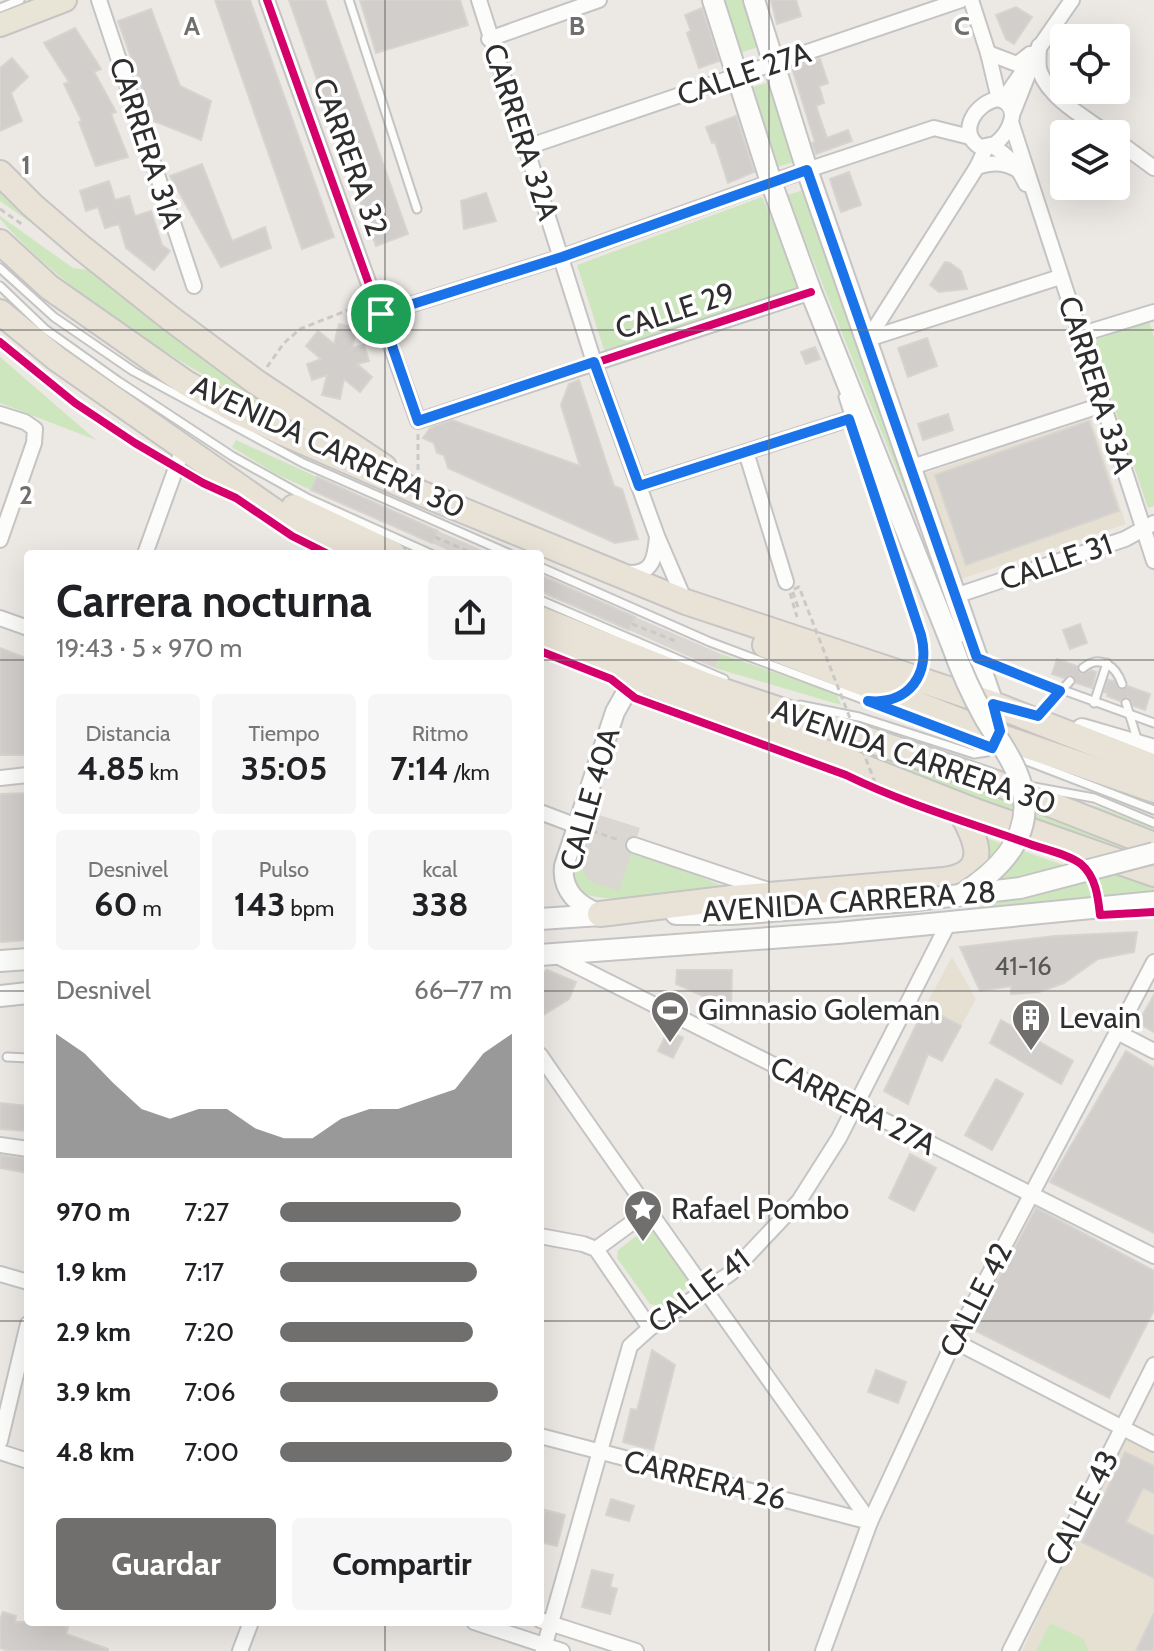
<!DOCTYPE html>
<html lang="es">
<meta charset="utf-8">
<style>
:root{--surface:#fff;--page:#f6f6f6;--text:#202124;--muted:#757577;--accent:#706f6e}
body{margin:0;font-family:Cabin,sans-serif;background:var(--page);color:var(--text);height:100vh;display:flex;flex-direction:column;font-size:30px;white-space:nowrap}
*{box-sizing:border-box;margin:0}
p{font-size:26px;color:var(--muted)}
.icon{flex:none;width:44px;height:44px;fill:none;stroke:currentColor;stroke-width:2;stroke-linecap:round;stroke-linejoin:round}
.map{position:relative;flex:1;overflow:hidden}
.details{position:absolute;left:24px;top:550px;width:520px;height:1076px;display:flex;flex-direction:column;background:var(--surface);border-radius:8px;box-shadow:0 8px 32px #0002}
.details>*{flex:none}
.tools{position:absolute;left:1050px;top:24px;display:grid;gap:16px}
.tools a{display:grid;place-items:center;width:80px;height:80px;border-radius:8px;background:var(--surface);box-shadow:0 8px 32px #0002;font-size:40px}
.pin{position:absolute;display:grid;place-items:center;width:68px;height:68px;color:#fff;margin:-34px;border:4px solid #fff;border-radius:50%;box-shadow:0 2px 8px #0007}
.round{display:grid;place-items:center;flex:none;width:84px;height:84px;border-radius:8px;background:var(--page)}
.overview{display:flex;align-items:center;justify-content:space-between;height:136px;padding:0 32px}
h1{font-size:44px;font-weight:700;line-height:60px}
.figures{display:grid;grid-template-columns:repeat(3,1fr);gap:12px;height:136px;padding:8px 32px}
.figures div{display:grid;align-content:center;border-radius:8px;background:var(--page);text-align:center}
.figures b{font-size:34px;font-weight:700}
.figures small{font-size:22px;font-weight:400}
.figures p{font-size:22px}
.chart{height:224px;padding:16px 32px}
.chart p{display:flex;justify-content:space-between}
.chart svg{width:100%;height:144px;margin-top:8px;fill:var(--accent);opacity:.7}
.action{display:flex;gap:16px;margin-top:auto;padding:16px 32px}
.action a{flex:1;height:92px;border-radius:8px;background:var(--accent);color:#fff;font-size:32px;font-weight:700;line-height:92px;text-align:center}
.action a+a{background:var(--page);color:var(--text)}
ul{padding:0 32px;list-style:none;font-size:26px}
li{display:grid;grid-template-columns:128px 96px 1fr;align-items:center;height:60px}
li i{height:20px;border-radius:10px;background:var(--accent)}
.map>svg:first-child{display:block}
</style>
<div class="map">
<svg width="1154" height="1651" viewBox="0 0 1154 1651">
<rect width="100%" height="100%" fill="#ece8e4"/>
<!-- education -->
<g fill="#e6e0d3">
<path d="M1091 418 1126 524 958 580 923 474Z"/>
<path d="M952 957 976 999 961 1026 925 1007Z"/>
<path d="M1122 1437 1154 1453V1651H1022Z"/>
</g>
<!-- green -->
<g fill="#cee6be">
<path d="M723 0H743L758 47 740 53Z"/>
<path d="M770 82 794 162 777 167 753 87Z"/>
<path d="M0 184 67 248 0 201Z"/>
<path d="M804 190 837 280 917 521 787 195Z"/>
<path d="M762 197 804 290 605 353 577 265Z"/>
<path d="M0 216 73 268 96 271 262 400 258 407C169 355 69 297 0 219Z"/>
<path d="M1149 321 1154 337V506L1148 508 1092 341Z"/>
<path d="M0 357 96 440 0 403Z"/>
<path d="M236 440 317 477 311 490 274 473 232 447Z"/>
<path d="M721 654 837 694 841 705 715 668Z"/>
<path d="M834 734 1154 852V862L992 805 832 741Z"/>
<path d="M1071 801 1099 807 1154 828V839Z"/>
<path d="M983 837 1066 866 1085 860 1154 885V892L981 907 976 877Z"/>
<path d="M633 849 732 890C703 892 593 910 576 888 569 878 570 868 571 857L578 860 585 875Z"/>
<path d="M647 1228 655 1230 690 1277V1285L662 1307 650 1304 617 1258 618 1250Z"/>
<path d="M1050 1623 1084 1639 1088 1651H1036Z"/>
</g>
<!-- plaza -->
<g fill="#dad6d2">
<path d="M438 531 491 554H456L432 543Z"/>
<path d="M635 617 721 654 715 668 629 630Z"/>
<path d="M587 811 640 828 619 891 592 882 585 875 578 860 571 857Z"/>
</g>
<!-- building -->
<g fill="#d1cecb" stroke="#d7d4d0" stroke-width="2">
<path d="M215 0H250L334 237 302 249Z"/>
<path d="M289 0H325L408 234 376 246Z"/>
<path d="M360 0H460L468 25 376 53Z"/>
<path d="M771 0H796L801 16 777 24Z"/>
<path d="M1016 7 1032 17 1014 44 1006 39 996 15Z"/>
<path d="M702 8 719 61 699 68 687 33 691 31 685 15Z"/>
<path d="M151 9 180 86 211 101 201 140 154 121 118 21Z"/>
<path d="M75 28 101 69 94 72 116 112 111 114 128 157 96 166 79 122 82 121 64 84 69 82 44 43Z"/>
<path d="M12 58 28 77 11 93 22 121 0 131V68Z"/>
<path d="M820 59 828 83 819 86 824 103 816 106 827 138 848 130 852 141 816 154 812 143 815 142 792 68Z"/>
<path d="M736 116 754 172 728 183 715 142 712 143 706 127Z"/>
<path d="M202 164 232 241 265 227 271 248 221 267 170 176Z"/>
<path d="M849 172 861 205 841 212 830 179Z"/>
<path d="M109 181 115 200 129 196 135 216 151 211 162 245 170 251 154 270 126 248 119 224 105 228 98 207 86 211 80 191Z"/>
<path d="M486 193 496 221 464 229 461 201Z"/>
<path d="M945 262 950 263 961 271 967 289 939 292 930 285Z"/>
<path d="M339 324 357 328 352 348 364 345 369 361 357 364 372 377 360 392 344 379 340 399 322 395 327 375 312 380 307 364 321 359 306 346 318 331 334 344Z"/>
<path d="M927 338 937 366 908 377 898 348Z"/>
<path d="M815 347 820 359 806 364 801 352Z"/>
<path d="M579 380 614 486 622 489 638 539 615 543 448 468 444 455 437 453 434 443 423 438 430 428 452 420 580 466 561 405 569 384Z"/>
<path d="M948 414 953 430 923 440 918 424Z"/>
<path d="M1089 421 1119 511 966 565 935 475Z"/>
<path d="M317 477 438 531 432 543 311 490Z"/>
<path d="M540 575 635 617 629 630 540 591Z"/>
<path d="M1080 624 1087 643 1070 649 1063 630Z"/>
<path d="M0 648 28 659V755H0Z"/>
<path d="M1057 659 1077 666 1081 674 1091 670 1096 672 1092 688 1076 683 1072 675 1064 678 1052 674Z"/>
<path d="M1108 680 1114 681 1120 690 1128 686 1150 694 1145 710 1134 706 1128 697 1120 701 1107 696 1108 693 1104 692Z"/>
<path d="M28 793V940L0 942V794Z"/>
<path d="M1137 932 1134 952 1098 959 1064 983 1039 992 1011 994V986L980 991 960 947 1055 936Z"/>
<path d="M547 970 576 982 569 999 540 1017V975Z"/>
<path d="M677 970H732L731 1009 676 984Z"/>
<path d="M1154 995V1032L1138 1023Z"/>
<path d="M925 1007 961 1026 942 1061 928 1054 908 1104 884 1091Z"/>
<path d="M1001 1020 1073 1061 1061 1084 990 1043Z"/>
<path d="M668 1030 683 1038 673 1058 658 1051Z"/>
<path d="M1126 1051 1154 1068V1233L1050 1182Z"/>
<path d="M996 1079 1023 1094 992 1150 965 1135Z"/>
<path d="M0 1103 28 1106V1131L0 1129Z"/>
<path d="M910 1154 936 1168 914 1211 889 1198Z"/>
<path d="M0 1155 28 1159V1173L0 1168Z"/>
<path d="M1036 1208 1154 1271V1310L1109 1398 972 1329Z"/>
<path d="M652 1350 675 1365 653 1450 623 1442 631 1409 637 1410 640 1399Z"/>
<path d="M876 1370 906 1382 898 1403 868 1392Z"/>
<path d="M1125 1452 1154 1466V1493L1143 1488 1126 1522 1154 1536V1578L1082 1542Z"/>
<path d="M611 1499 634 1506 629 1521 606 1515Z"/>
<path d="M545 1510 565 1515 557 1546 540 1542Z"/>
<path d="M592 1570 613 1575 610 1587 617 1589 610 1614 582 1607Z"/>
<path d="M3 1612 16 1616 15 1622H55L68 1627 66 1634 108 1649V1651H8L0 1648V1619Z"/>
<path d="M1154 1613V1651H1136Z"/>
</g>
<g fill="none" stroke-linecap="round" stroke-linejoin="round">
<!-- service casing -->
<g stroke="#c5c4c5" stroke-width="11">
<g id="service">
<path d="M349 0 417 209"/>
<path d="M0 8 20 0"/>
<path d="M0 268 54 317 133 371 303 463 510 554"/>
<path d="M0 286 45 329 118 381 232 456 309 499 431 554"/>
<path d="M843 397 923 642 924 662 919 675"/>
<path d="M540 567 710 642 998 750"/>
<path d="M540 600 724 679"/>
<path d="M983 661 1154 723"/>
<path d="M1083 668C1100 654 1116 666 1122 684"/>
<path d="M1094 703 1107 663"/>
<path d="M1126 703 1138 742"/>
<path d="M800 705 859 717 974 754 987 752 994 746"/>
<path d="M1038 716 1070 681"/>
<path d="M1014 756 1154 810"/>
<path d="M1034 787 1094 798 1154 823"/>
<path d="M7 1057 28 1058"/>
</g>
</g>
<!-- minor casing -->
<g stroke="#c5c4c5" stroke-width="18">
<g id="minor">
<path d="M99 0 194 286"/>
<path d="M267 0 418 421 811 292"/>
<path d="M479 0 594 362 657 536 685 601"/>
<path d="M971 0 988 53 999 99"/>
<path d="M489 39 599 0"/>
<path d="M1039 46C1039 54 1037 64 1040 72 1050 99 1086 118 1108 134"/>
<path d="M988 53 1017 64 1030 54"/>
<path d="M999 99C1023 107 1009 133 995 144L980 147C956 132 977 101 999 99Z"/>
<path d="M1003 100 1072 0"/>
<path d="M1012 115 1029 72"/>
<path d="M1011 122 1154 561"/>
<path d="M1116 140 1154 168"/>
<path d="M992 146C1010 156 1017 166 1026 184"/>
<path d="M527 147 961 0"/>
<path d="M977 167C993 162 1003 162 1018 170"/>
<path d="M381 314 562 257 771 182 934 128 970 137"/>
<path d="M1079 335 1154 312"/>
<path d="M868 339 977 167 986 148"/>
<path d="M868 339 1060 277"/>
<path d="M0 414 25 422 35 429 34 443 0 540"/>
<path d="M746 452 786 582"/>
<path d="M912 467 1102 405"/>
<path d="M639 486 849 419"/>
<path d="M145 554 184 446"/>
<path d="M628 573C653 574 655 558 657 537"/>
<path d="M955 596 1125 539 1154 523"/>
<path d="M0 618 28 628"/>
<path d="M0 778 28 775"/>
<path d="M540 812 577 826"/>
<path d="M634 845 768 890"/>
<path d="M553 954 1154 1256"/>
<path d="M1117 1032 1154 1051"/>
<path d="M540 1055C648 1212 760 1366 870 1522"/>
<path d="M0 1145 28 1149"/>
<path d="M540 1236 583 1244 596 1249 650 1328"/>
<path d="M596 1249 648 1211"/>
<path d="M0 1274 28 1282"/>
<path d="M954 1341 1154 1444"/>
<path d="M540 1436 870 1522"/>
<path d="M0 1441 28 1324"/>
<path d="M0 1452 28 1461"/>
<path d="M540 1620 636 1651"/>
<path d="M474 1622 562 1651"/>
<path d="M240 1651 251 1622"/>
<path d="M543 1651 630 1346 650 1328 731 1273 799 1201 839 1138 950 920"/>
<path d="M823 1651 870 1522 954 1341 1154 962"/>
<path d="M1010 1651 1154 1365"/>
</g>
</g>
<!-- tertiary casing -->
<g stroke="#c5c4c5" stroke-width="22">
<path id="tertiary" d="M600 914C579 906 561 891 564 866L615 712 624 696 646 681"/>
</g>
<!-- secondary casing -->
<g stroke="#c5c4c5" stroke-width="24">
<g id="secondary">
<path d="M713 0 771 182 811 292 952 645"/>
<path d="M754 0 807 170 993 704 1005 707"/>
<path d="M1082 729 1154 750"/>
<path d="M676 914H732L908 901"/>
<path d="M540 919 616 914"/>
<path d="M540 955 838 933 1154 902"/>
<path d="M0 961 28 959"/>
<path d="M0 996 28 993"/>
</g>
</g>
<!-- primary casing -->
<g stroke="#c6c5c4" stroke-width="26">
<path id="primary" d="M0 25 65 0"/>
</g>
<!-- trunk casing -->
<g stroke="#c6c5c4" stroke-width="28">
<g id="trunk">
<path d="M0 173 32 205 82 248 170 318 256 382 384 467"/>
<path d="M0 242 49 287 186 383 236 411 279 431 418 492 686 602 993 704 1154 767"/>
<path d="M0 312 57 359 280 515 346 554"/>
<path d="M294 507 393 554"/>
<path d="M540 619 703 684 991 781 1154 845"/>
<path d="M540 640 975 811 1154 874"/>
<path d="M765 645 999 736 1154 790"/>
<path d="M600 914 732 898 944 880C996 873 974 833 956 804"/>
</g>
</g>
<!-- path -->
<g stroke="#c9c9c8" stroke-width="3" stroke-dasharray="6 4" stroke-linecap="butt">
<path d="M0 209 23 225"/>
<path d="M0 340 2 343"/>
<path d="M267 367 284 343 300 329 361 305"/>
<path d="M418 470V433"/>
<path d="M435 537 474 554"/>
<path d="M790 593 797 617"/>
<path d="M632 624 678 642"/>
<path d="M592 831 619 840"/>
</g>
<!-- service -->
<use href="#service" stroke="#fcfcfb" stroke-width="7"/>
<!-- minor -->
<use href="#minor" stroke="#fcfcfb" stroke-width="14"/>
<!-- tertiary -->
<use href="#tertiary" stroke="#fcfcfb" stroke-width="18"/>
<!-- secondary -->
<use href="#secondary" stroke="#fcfcfb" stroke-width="20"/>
<!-- primary -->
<use href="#primary" stroke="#e8e4d6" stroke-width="22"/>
<!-- trunk -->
<use href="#trunk" stroke="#e9e2d6" stroke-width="24"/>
<!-- secondary-bridge casing -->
<g stroke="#c5c4c5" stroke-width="24" stroke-linecap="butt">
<g id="secondary-bridge">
<path d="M952 645C961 671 972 695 985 718 998 740 1016 763 1022 788 1035 838 996 873 959 896"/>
<path d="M908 901 1020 888 1154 853"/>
</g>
</g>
<!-- path-bridge -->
<path stroke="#c9c9c8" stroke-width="3" stroke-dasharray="6 4" stroke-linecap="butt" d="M798 607 792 590 799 587 876 785 943 811"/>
<!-- secondary-bridge -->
<use href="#secondary-bridge" stroke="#fcfcfb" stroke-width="20"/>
<!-- cycleway casing -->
<g stroke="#fff" stroke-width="13">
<g id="cycleway">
<path d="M267 0 418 421 811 292"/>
<path d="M0 342 75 403 135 443 203 483 236 498 292 536 328 554"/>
<path d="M540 651 611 679 635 698 846 775C903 803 964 821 1024 842 1041 849 1067 853 1081 864 1096 877 1098 897 1100 915L1154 912"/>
</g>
</g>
<!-- cycleway -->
<use href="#cycleway" stroke="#d6006c" stroke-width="8"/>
</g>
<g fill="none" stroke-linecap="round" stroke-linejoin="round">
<!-- route casing -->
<g stroke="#fff" stroke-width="16">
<path id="route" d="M807 170 977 658 1060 691 1038 716 993 704 1000 731 992 748 868 701C909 705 931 674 921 635L849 419 639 486 594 362 418 421 381 314 562 257Z"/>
</g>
<!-- route -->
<use href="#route" stroke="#1a73e8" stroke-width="10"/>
</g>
<!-- grid -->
<path fill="none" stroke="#706f6e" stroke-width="2" stroke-opacity="0.55" d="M385 0V554M769 0V1651M0 330H1154M0 660H28M540 660H1154M0 991H28M540 991H1154M0 1321H28M540 1321H1154M385 1622V1651"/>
<!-- icons -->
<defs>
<g id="stadium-pin" transform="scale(2)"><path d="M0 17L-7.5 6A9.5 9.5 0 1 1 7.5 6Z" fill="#706f6e" stroke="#fff"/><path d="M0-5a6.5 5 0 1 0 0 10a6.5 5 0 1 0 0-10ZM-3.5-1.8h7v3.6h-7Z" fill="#fff"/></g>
<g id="building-pin" transform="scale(2)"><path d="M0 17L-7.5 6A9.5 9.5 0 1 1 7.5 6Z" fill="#706f6e" stroke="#fff"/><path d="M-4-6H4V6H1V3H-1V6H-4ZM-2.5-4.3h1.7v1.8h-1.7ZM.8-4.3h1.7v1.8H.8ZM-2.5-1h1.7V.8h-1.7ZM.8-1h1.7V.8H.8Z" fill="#fff"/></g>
<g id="sight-pin" transform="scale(2)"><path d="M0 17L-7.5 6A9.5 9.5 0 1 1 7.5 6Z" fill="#706f6e" stroke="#fff"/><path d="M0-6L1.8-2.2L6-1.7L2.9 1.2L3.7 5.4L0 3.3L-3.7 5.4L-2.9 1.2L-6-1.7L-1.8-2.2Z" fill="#fff"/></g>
</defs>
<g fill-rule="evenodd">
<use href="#stadium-pin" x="670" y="1010"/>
<use href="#building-pin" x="1031" y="1018"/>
<use href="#sight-pin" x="643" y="1209"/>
</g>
<g text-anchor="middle" stroke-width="7" stroke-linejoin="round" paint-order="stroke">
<!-- number labels -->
<g font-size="26" fill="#585857">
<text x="1023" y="975">41-16</text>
</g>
<!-- street labels -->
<g font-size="30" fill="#2e2e2e" stroke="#fff">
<text transform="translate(744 74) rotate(-19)" y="10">CALLE 27A</text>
<text transform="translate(521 132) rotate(72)" y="10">CARRERA 32A</text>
<text transform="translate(146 143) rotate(72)" y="10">CARRERA 31A</text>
<text transform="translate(350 157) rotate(70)" y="10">CARRERA 32</text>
<text transform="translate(675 311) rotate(-18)" y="10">CALLE 29</text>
<text transform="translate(1096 385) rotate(72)" y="10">CARRERA 33A</text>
<text transform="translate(328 447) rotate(25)" y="10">AVENIDA CARRERA 30</text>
<text transform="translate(1056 562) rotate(-19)" y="10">CALLE 31</text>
<text transform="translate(914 757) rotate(19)" y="10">AVENIDA CARRERA 30</text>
<text transform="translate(590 799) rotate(-74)" y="10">CALLE 40A</text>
<text transform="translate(849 902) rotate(-4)" y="10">AVENIDA CARRERA 28</text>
<text transform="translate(853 1106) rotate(27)" y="10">CARRERA 27A</text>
<text transform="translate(699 1291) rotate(-37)" y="10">CALLE 41</text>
<text transform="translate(976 1300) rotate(-63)" y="10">CALLE 42</text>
<text transform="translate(705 1480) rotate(14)" y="10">CARRERA 26</text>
<text transform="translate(1082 1508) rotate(-63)" y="10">CALLE 43</text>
</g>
<!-- poi labels -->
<g font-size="30" fill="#2e2e2e" stroke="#fff" text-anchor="start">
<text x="698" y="1020">Gimnasio Goleman</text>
<text x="1059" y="1028">Levain</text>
<text x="671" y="1219">Rafael Pombo</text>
</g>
</g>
<g font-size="26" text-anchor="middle" font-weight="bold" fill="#706f6e" stroke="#fff" stroke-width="7" stroke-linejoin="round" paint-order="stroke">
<text x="192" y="35">A</text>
<text x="577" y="35">B</text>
<text x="962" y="35">C</text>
<text x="26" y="174">1</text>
<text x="26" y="504">2</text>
</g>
</svg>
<div class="tools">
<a><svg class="icon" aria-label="locate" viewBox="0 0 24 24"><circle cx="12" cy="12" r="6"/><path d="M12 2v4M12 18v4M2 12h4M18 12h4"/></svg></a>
<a><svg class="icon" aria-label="layers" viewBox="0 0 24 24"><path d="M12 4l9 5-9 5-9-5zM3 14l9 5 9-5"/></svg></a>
</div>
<div class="pin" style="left:381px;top:314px;background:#1e9e55"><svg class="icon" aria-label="arrive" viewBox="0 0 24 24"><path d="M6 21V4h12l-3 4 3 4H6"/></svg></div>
<section class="details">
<div class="overview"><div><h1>Carrera nocturna</h1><p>19:43 · 5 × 970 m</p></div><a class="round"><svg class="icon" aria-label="share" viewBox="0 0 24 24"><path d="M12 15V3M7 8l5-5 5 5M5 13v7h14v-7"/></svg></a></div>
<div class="figures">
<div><p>Distancia</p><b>4.85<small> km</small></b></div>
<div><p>Tiempo</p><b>35:05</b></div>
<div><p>Ritmo</p><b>7:14<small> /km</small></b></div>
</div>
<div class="figures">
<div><p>Desnivel</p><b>60<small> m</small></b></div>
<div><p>Pulso</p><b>143<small> bpm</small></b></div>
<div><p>kcal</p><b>338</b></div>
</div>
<div class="chart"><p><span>Desnivel</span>66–77 m</p>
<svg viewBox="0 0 160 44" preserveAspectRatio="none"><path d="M0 44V6L10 12L20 21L30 29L40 32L50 29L60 29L70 35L80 38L90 38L100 32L110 29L120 29L130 26L140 23L150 12L160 6V44z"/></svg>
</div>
<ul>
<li><b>970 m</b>7:27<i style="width:78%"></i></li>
<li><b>1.9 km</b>7:17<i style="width:85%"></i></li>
<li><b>2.9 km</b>7:20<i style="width:83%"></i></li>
<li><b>3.9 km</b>7:06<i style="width:94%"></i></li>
<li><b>4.8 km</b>7:00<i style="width:100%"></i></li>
</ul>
<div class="action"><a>Guardar</a><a>Compartir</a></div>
</section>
</div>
